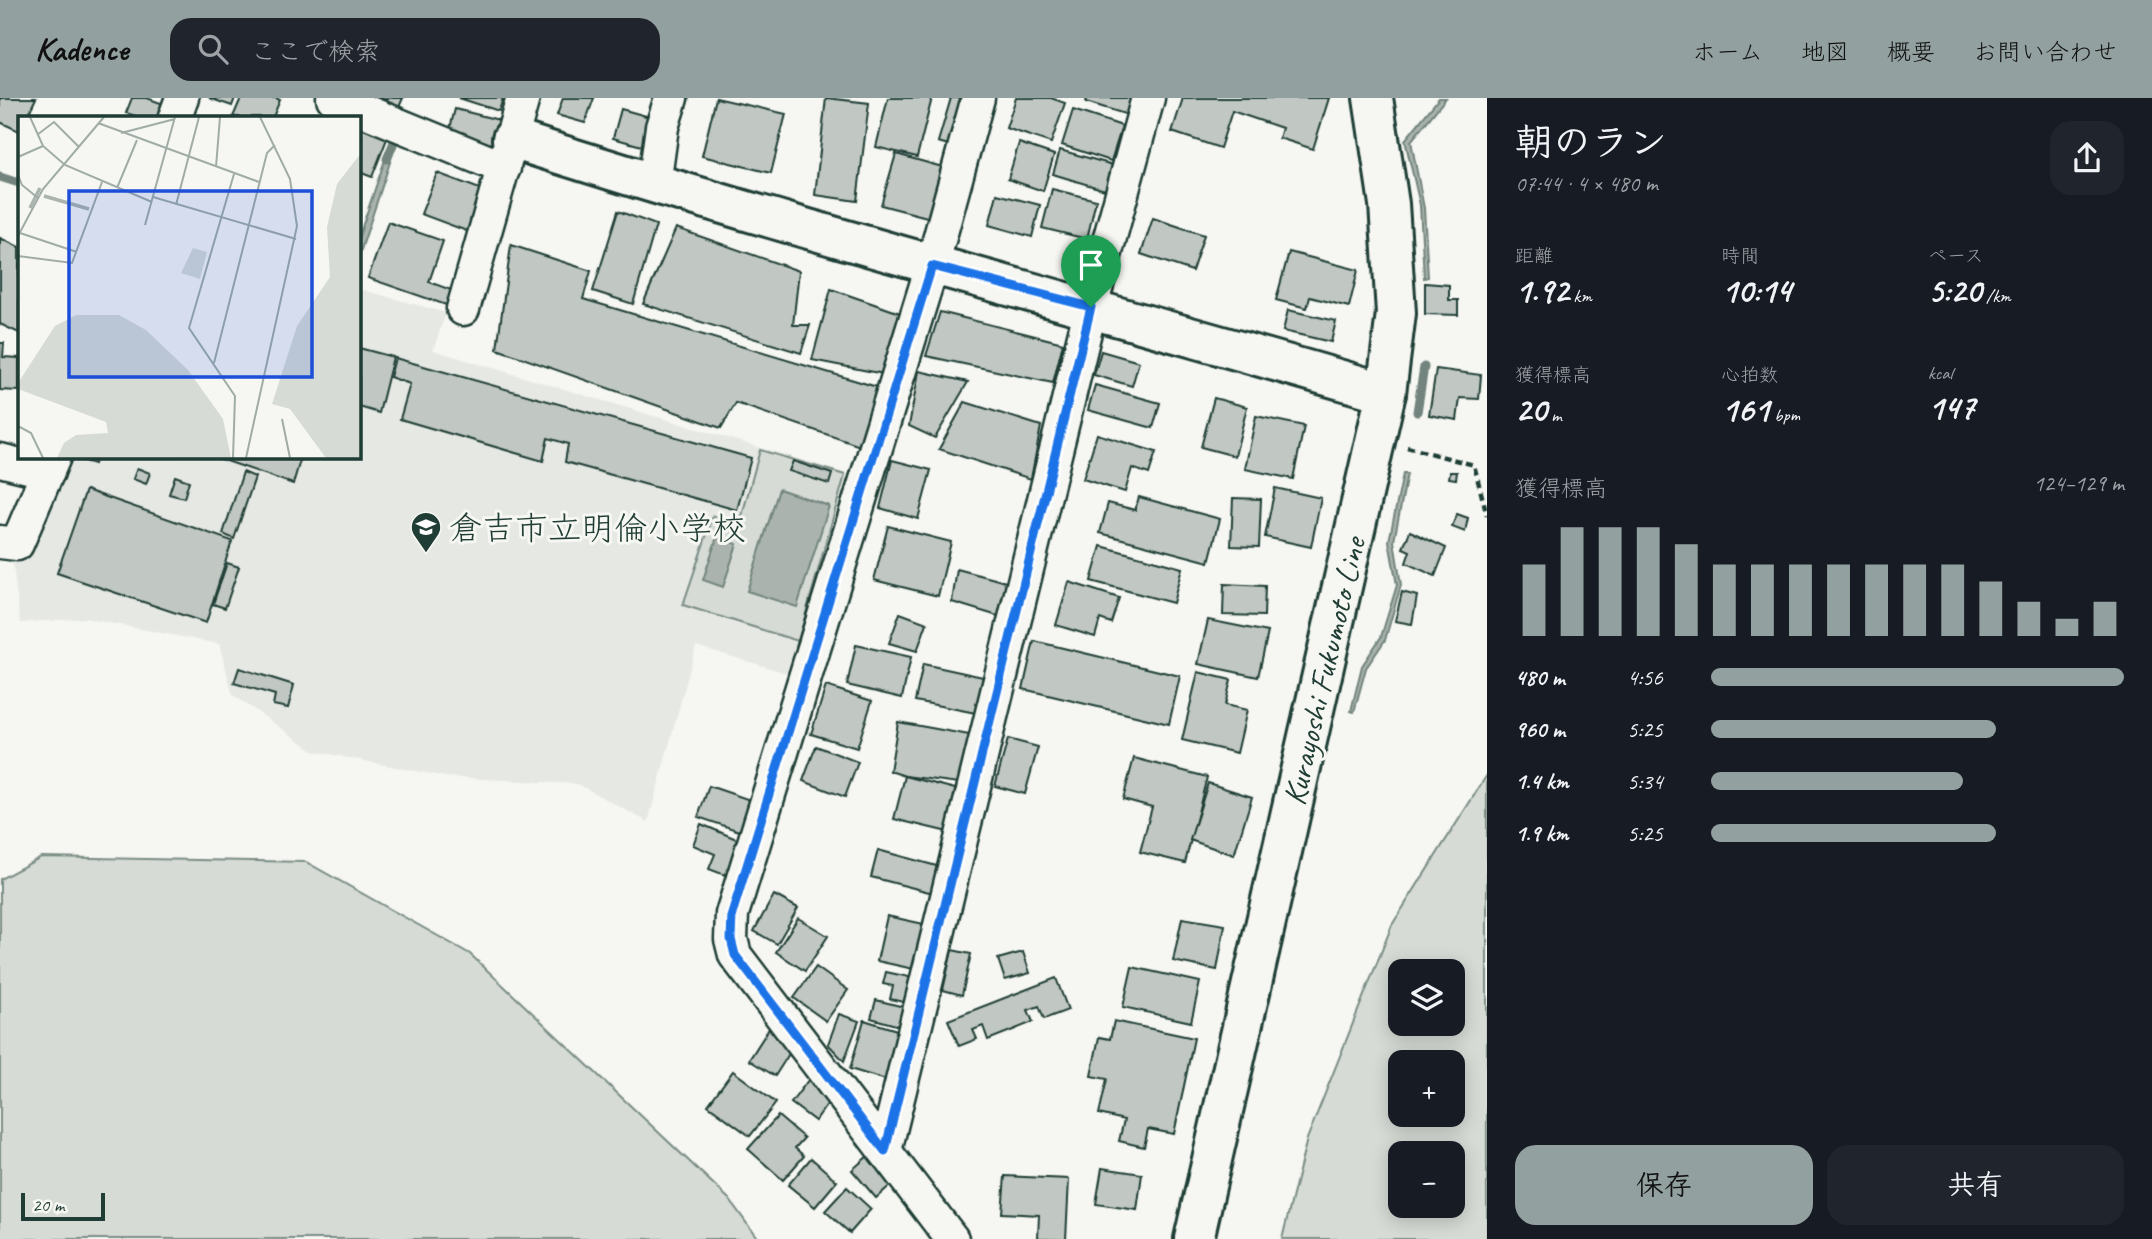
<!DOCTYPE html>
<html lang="ja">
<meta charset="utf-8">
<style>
:root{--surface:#171b24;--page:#20242c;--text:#f1f3f6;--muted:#9ea1a6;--accent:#92a19f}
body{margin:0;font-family:Caveat,"Klee One",sans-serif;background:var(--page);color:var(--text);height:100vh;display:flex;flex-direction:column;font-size:26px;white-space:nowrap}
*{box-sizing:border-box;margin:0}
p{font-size:23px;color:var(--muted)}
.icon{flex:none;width:38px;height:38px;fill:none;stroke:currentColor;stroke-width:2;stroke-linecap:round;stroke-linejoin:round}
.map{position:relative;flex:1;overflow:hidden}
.details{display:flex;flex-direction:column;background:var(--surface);width:665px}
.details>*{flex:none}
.tools{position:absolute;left:1388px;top:861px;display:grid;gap:14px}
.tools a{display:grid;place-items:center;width:77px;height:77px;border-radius:14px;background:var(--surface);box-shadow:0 4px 18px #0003;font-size:35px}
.scale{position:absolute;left:21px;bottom:18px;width:84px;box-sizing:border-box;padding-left:7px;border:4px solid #1f3d34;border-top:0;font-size:19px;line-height:24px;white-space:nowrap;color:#1f3d34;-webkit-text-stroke:5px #f6f6f2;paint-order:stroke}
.pin{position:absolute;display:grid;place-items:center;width:60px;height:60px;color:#fff;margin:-72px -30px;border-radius:50% 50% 50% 0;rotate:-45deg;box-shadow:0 0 7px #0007}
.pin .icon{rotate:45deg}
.round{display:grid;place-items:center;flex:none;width:74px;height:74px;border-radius:21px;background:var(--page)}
.summary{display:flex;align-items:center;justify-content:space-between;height:119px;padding:0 28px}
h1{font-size:38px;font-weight:700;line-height:52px}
.metrics{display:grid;grid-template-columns:repeat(3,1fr);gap:10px;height:119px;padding:7px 28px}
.metrics div{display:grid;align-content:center}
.metrics b{font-size:35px;font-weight:700}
.metrics small{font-size:19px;font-weight:400}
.metrics p{font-size:19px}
.chart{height:196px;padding:14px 28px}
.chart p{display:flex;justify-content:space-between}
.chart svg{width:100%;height:126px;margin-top:7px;stroke:var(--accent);stroke-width:6}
.primary-button{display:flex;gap:14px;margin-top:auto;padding:14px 28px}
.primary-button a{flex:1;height:80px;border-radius:21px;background:var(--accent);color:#111;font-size:28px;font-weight:700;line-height:80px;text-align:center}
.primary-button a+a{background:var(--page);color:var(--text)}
ul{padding:0 28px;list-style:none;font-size:23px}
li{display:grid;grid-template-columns:112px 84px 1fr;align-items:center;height:52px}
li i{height:18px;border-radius:9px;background:var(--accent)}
header{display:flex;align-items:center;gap:42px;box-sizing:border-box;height:98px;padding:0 35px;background:var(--accent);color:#111}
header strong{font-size:33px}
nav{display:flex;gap:38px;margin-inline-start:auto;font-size:24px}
.search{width:490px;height:63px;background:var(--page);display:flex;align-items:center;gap:18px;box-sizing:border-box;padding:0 24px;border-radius:21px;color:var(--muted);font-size:26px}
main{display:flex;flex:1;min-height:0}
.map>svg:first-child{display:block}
</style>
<header>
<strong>Kadence</strong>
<div class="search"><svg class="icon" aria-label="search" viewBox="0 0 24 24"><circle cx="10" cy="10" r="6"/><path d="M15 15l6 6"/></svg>ここで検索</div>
<nav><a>ホーム</a><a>地図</a><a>概要</a><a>お問い合わせ</a></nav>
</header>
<main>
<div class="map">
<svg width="1487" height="1141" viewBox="0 0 1487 1141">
<rect width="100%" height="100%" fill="#f6f6f2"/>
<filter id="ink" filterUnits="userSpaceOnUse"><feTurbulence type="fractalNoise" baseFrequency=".0143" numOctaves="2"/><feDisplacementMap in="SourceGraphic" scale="14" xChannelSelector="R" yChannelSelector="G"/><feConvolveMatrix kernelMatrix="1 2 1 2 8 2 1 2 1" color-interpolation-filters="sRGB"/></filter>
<g filter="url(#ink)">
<!-- built -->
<path fill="#e6e8e4" d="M359 191 446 215 433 252 855 378 797 578 696 548 648 724 578 686 446 679 314 653 233 597 219 546 84 520 20 525 13 466 26 446 59 359H359Z"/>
<!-- green -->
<g fill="#d6dbd6" stroke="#7a8c85" stroke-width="2" fill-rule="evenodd">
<path d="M760 352 845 377 798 543 683 507 713 418 740 425Z"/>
<path d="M1487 677V1141H1282L1307 1041 1392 827ZM1452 873V926H1400V873ZM1400 964H1452V1017H1400ZM1400 1055H1452V1108H1400Z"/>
<path d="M41 759 306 764 470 856 729 1101 758 1141H0V781Z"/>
</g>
<!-- water -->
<g fill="#aab3ae" stroke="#72847d" stroke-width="2">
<path d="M1439 0H1446L1411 43 1424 110 1428 179 1424 180 1420 107 1405 42Z"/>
<path d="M389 50 394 52 359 158V138Z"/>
<path d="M1403 376H1407L1394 443 1401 487 1385 542 1366 570 1354 614 1351 613 1362 568 1381 539 1397 487 1389 443Z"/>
<path d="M779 391 829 408 797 509 747 493Z"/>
<path d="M717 439 737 446 723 489 703 482Z"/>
</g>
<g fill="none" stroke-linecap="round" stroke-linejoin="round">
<!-- stream -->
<g stroke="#72847d" stroke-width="9">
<path d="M387 61 399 32"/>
<path d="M0 79 19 85"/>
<path d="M1417 314 1424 269"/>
</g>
</g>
<!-- building -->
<g fill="#c1c8c3" stroke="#1f3d34" stroke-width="2">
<path d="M0 0H36L27 19H19V33L0 24Z"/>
<path d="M132 0H147L169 8 165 19H139L126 15Z"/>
<path d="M209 0H235L232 8Z"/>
<path d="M241 0H276L280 2 273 19H233Z"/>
<path d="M380 0H403L397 14 378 6Z"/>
<path d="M459 0H503L499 13Z"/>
<path d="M563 0H594L585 25 557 17Z"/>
<path d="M716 0 786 16 771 75 702 58Z"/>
<path d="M826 0 869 5 857 103 815 97Z"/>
<path d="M888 0H932L917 59 876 49Z"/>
<path d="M951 0H977L963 51 938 44Z"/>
<path d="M1016 0H1051L1065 5 1051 45 1006 30Z"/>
<path d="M1087 0H1133L1128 17 1086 4Z"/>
<path d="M1183 0H1329L1313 51 1279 40 1282 30 1232 13 1220 50 1172 34Z"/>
<path d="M455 11 507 24 500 52 448 38Z"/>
<path d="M621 11 664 23 656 52 613 40Z"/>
<path d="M1073 12 1122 28 1111 63 1062 47Z"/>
<path d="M359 27 388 38 372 79 359 74Z"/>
<path d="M1019 45 1054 57 1043 93 1008 81Z"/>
<path d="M1060 52 1113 67 1105 92 1053 76Z"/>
<path d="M896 56 946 70 931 120 881 107Z"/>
<path d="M437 75 488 94 472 135 421 116Z"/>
<path d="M1052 91 1096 102 1087 141 1042 130Z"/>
<path d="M997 96 1040 107 1032 139 989 127Z"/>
<path d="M618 113 656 127 633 206 593 193Z"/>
<path d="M1153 120 1204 137 1192 173 1141 156Z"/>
<path d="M388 124 443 143 429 184 454 193 449 208 368 180Z"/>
<path d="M676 130 799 173 793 227H810L801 255 643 206Z"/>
<path d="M0 140 19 149V235L0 226Z"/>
<path d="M511 147 591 173 583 201 877 289 860 348 736 305 721 330 497 251Z"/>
<path d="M1289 154 1358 172 1349 209 1310 199 1307 210 1276 202Z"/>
<path d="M1425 185 1449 187V202H1458V217L1425 216Z"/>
<path d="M831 191 900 215 884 276 812 262Z"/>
<path d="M1288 212 1336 223 1331 244 1283 233Z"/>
<path d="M940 214 1063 245 1053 285 926 258Z"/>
<path d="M0 245H4L3 259 19 260V293L0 292Z"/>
<path d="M359 250 393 259 379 315 359 309Z"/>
<path d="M1101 253 1139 264 1132 288 1094 277Z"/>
<path d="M395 260 751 360 737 412 565 364 568 346 548 340 543 363 400 321 410 286 390 279Z"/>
<path d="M1436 271 1481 277 1479 301 1460 300 1457 322 1429 317Z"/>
<path d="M919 273 968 284 935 340 909 328Z"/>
<path d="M1095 287 1160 305 1153 330 1088 312Z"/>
<path d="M1214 300 1247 309 1235 358 1201 349Z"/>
<path d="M965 304 1041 328 1031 381 939 351Z"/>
<path d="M1256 318 1304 328 1293 381 1245 371Z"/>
<path d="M1097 336 1156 354 1149 376 1132 370 1125 394 1083 381Z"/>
<path d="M82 359H96L94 366 81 362Z"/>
<path d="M215 359H301L293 386Z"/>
<path d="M892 362 931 372 918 421 880 410Z"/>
<path d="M793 363 832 376 829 386 789 373Z"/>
<path d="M137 370 150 375 146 386 133 381Z"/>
<path d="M243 374 255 379 234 441 223 436Z"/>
<path d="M1450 374H1457L1456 381 1449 380Z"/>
<path d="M175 378 189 383 184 400 169 396Z"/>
<path d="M1275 390 1321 400 1311 449 1265 439Z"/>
<path d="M86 392 232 443 206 525 57 475Z"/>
<path d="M1139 399 1220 421 1209 464 1100 435 1108 405 1135 412Z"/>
<path d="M1233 400 1261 401 1259 449 1231 448Z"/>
<path d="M1457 416 1468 420 1465 434 1452 429Z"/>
<path d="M888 428 951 444 938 498 874 482Z"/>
<path d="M1410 433 1446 450 1435 478 1406 465 1410 453 1403 450Z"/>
<path d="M1101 448 1182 470 1173 505 1091 483Z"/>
<path d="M227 465 239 469 225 510 213 506Z"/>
<path d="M957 471 1006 484 1001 519 952 504Z"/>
<path d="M1069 484 1119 500 1111 525 1100 521 1095 539 1056 527Z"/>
<path d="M1224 486 1265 488 1264 518 1223 517Z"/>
<path d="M1402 494 1417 498 1412 526 1395 523Z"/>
<path d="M900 515 927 525 917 553 889 545Z"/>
<path d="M1208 522 1268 534 1258 579 1198 566Z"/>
<path d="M1034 543 1180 578 1169 626 1023 591Z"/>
<path d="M856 547 911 559 902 600 847 587Z"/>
<path d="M923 566 983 579 976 615 915 603Z"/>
<path d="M239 570 294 587 288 610 273 607 275 597 234 585Z"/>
<path d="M1198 574 1231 582 1225 607 1247 612 1237 655 1182 642Z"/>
<path d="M826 588 872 603 857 650 811 636Z"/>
<path d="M898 624 975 638 966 686 905 678 890 673Z"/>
<path d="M1008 641 1038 649 1025 696 995 688Z"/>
<path d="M816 648 858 664 845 699 803 683Z"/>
<path d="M1134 660 1207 679 1185 765 1140 754 1152 709 1123 701Z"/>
<path d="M905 678 959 692 948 734 894 721Z"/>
<path d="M1208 685 1252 699 1234 757 1190 742Z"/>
<path d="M709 688 765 707 754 738 698 719Z"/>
<path d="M701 726 753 748 738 782 709 771 715 756 693 747Z"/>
<path d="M878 752 944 770 937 796 871 779Z"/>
<path d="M774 797 798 810 777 846 754 833Z"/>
<path d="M887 818 933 828 923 873 877 863Z"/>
<path d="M798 820 828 838 805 873 776 854Z"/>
<path d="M1182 820 1225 827 1217 872 1173 863Z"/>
<path d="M952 852 971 856 962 897 943 892Z"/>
<path d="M1023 854 1030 875 1005 882 998 861Z"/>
<path d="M816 869 848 892 826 923 794 900Z"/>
<path d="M1132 869 1200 884 1191 924 1123 909Z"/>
<path d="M886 874 923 882 917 907 890 901 893 888 883 886Z"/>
<path d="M1056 880 1068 912 1044 921 1039 908 1028 912 1033 924 988 942 983 928 973 932 977 941 959 948 948 922Z"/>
<path d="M876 902 908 910 903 929 871 920Z"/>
<path d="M839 916 859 923 844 963 828 946Z"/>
<path d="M864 922 900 933 886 982 850 971Z"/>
<path d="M1114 923 1194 940 1174 1036 1148 1031 1144 1049 1119 1043 1124 1022 1099 1016 1107 981 1091 978 1099 939 1110 941Z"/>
<path d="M773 924 799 940 775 978 749 962Z"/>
<path d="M733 973 776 1005 750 1038 708 1007Z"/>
<path d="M815 973 838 991 815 1023 791 1005Z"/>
<path d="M778 1018 804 1040 795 1050 804 1058 783 1082 748 1051Z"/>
<path d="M877 1050 902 1077 876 1100 852 1072Z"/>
<path d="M811 1060 837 1083 815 1109 788 1087Z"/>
<path d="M1102 1070 1142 1076 1137 1112 1096 1106Z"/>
<path d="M1005 1078 1069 1081 1066 1141 1038 1140 1039 1117 1002 1115Z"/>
<path d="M847 1089 871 1111 850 1135 825 1113Z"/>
</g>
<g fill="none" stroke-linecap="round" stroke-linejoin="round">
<!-- minor casing -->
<g stroke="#1f3d34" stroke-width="37">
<g id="minor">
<path d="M333 0 504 70"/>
<path d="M175 19 182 0"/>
<path d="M654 87 662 29 671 0"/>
<path d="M463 211 523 0"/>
<path d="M0 362 48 374"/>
<path d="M0 444 17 446 54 359"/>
<path d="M885 1053 1091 209 1148 0"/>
<path d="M952 1141 735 857 731 841 732 816 932 168 978 0"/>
</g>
</g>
<!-- tertiary casing -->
<g stroke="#1f3d34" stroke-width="44">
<path id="tertiary" d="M512 41C801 134 1095 210 1386 295"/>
</g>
<!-- primary casing -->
<g stroke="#1f3d34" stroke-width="44">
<path id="primary" d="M1194 1141 1386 295 1396 215 1389 106 1373 0"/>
</g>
<!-- path -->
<path stroke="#1f3d34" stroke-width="4.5" stroke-dasharray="7 5" stroke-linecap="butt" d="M1407 349 1474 367 1487 418"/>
<!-- minor -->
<use href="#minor" stroke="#f6f6f2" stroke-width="32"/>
<!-- tertiary -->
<use href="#tertiary" stroke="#f6f6f2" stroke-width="38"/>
<!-- primary -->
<use href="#primary" stroke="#f6f6f2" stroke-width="38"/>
</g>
</g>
<g fill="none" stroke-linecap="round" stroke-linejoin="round" filter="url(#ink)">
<!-- route casing -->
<g stroke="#fff" stroke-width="14">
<path id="route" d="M932 168 1091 209 885 1053 735 857 731 841 732 816Z"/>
</g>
<!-- route -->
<use href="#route" stroke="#1a73e8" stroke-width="9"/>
</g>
<!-- icons -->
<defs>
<g id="school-pin" transform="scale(1.575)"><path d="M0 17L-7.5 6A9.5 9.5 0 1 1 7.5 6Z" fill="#1f3d34" stroke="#f6f6f2"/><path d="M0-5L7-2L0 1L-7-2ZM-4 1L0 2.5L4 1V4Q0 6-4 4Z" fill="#fff"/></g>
</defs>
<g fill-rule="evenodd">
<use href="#school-pin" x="426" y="429"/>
</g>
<g text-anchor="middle" stroke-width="6" stroke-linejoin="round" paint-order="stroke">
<!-- poi labels -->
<g font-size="33" fill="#1f3d34" stroke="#f6f6f2" text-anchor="start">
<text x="449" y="441">倉吉市立明倫小学校</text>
</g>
<!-- street labels -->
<g font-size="33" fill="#1f3d34" stroke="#f6f6f2">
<text transform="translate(1323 573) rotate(-77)" y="12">Kurayoshi Fukumoto Line</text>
</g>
</g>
<!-- overview -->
<g transform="translate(18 18)">
<rect width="343" height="343" fill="#f6f6f2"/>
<path d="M343 37V342H308L272 293 254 288 279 210 312 161 309 111 319 68ZM175 132 189 136 182 163 163 157ZM58 199H101L128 214 170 254 205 303 213 342H39L46 327 58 319 90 317 88 306 0 273V267L37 210Z" fill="#d6dbd6"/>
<path fill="none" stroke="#aab3ae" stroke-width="3.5" d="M26 80 71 93M12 92 22 72"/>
<path fill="none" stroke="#a0aca6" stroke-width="2" d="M12 1 25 30 47 49 134 86M80 7 241 66M103 17 157 3M19 19 36 6 61 31M0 41 25 30M198 51 202 1M0 59 4 69 20 82M99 72 119 24M135 81 278 123M158 89 181 1M127 109 157 1M2 117 59 136M0 120 25 73 86 1M0 140 54 147 84 66M196 247 249 37 257 29M264 303 272 342M0 310 13 317 25 342M215 342 217 280 171 212 216 58M228 342 279 110 272 63 242 1"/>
<path fill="#1d4ed8" fill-opacity="0.15" stroke="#1d4ed8" stroke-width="3.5" d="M51 75H294V261H51Z"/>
<rect width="343" height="343" fill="none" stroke="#1f3d34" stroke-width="3.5"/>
</g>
</svg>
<div class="tools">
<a><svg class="icon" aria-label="layers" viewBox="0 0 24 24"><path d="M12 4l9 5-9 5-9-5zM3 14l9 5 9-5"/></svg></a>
<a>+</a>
<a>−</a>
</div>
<div class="scale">20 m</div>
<div class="pin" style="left:1091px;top:209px;background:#1e9e55"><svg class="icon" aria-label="arrive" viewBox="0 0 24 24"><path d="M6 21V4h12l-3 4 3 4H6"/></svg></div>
</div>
<section class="details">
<div class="summary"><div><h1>朝のラン</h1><p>07:44 · 4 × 480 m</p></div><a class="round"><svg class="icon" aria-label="share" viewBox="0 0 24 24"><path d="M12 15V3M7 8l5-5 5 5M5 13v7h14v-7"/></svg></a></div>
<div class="metrics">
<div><p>距離</p><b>1.92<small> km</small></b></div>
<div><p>時間</p><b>10:14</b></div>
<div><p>ペース</p><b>5:20<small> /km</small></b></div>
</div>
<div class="metrics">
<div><p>獲得標高</p><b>20<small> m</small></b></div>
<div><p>心拍数</p><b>161<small> bpm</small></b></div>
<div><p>kcal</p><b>147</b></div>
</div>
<div class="chart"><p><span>獲得標高</span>124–129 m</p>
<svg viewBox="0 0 160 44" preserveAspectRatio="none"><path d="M5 44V19M15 44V6M25 44V6M35 44V6M45 44V12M55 44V19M65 44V19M75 44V19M85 44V19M95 44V19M105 44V19M115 44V19M125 44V25M135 44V32M145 44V38M155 44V32"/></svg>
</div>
<ul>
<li><b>480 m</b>4:56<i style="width:100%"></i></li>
<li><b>960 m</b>5:25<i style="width:69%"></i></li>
<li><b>1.4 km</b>5:34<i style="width:61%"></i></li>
<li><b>1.9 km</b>5:25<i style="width:69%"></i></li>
</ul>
<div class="primary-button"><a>保存</a><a>共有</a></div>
</section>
</main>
